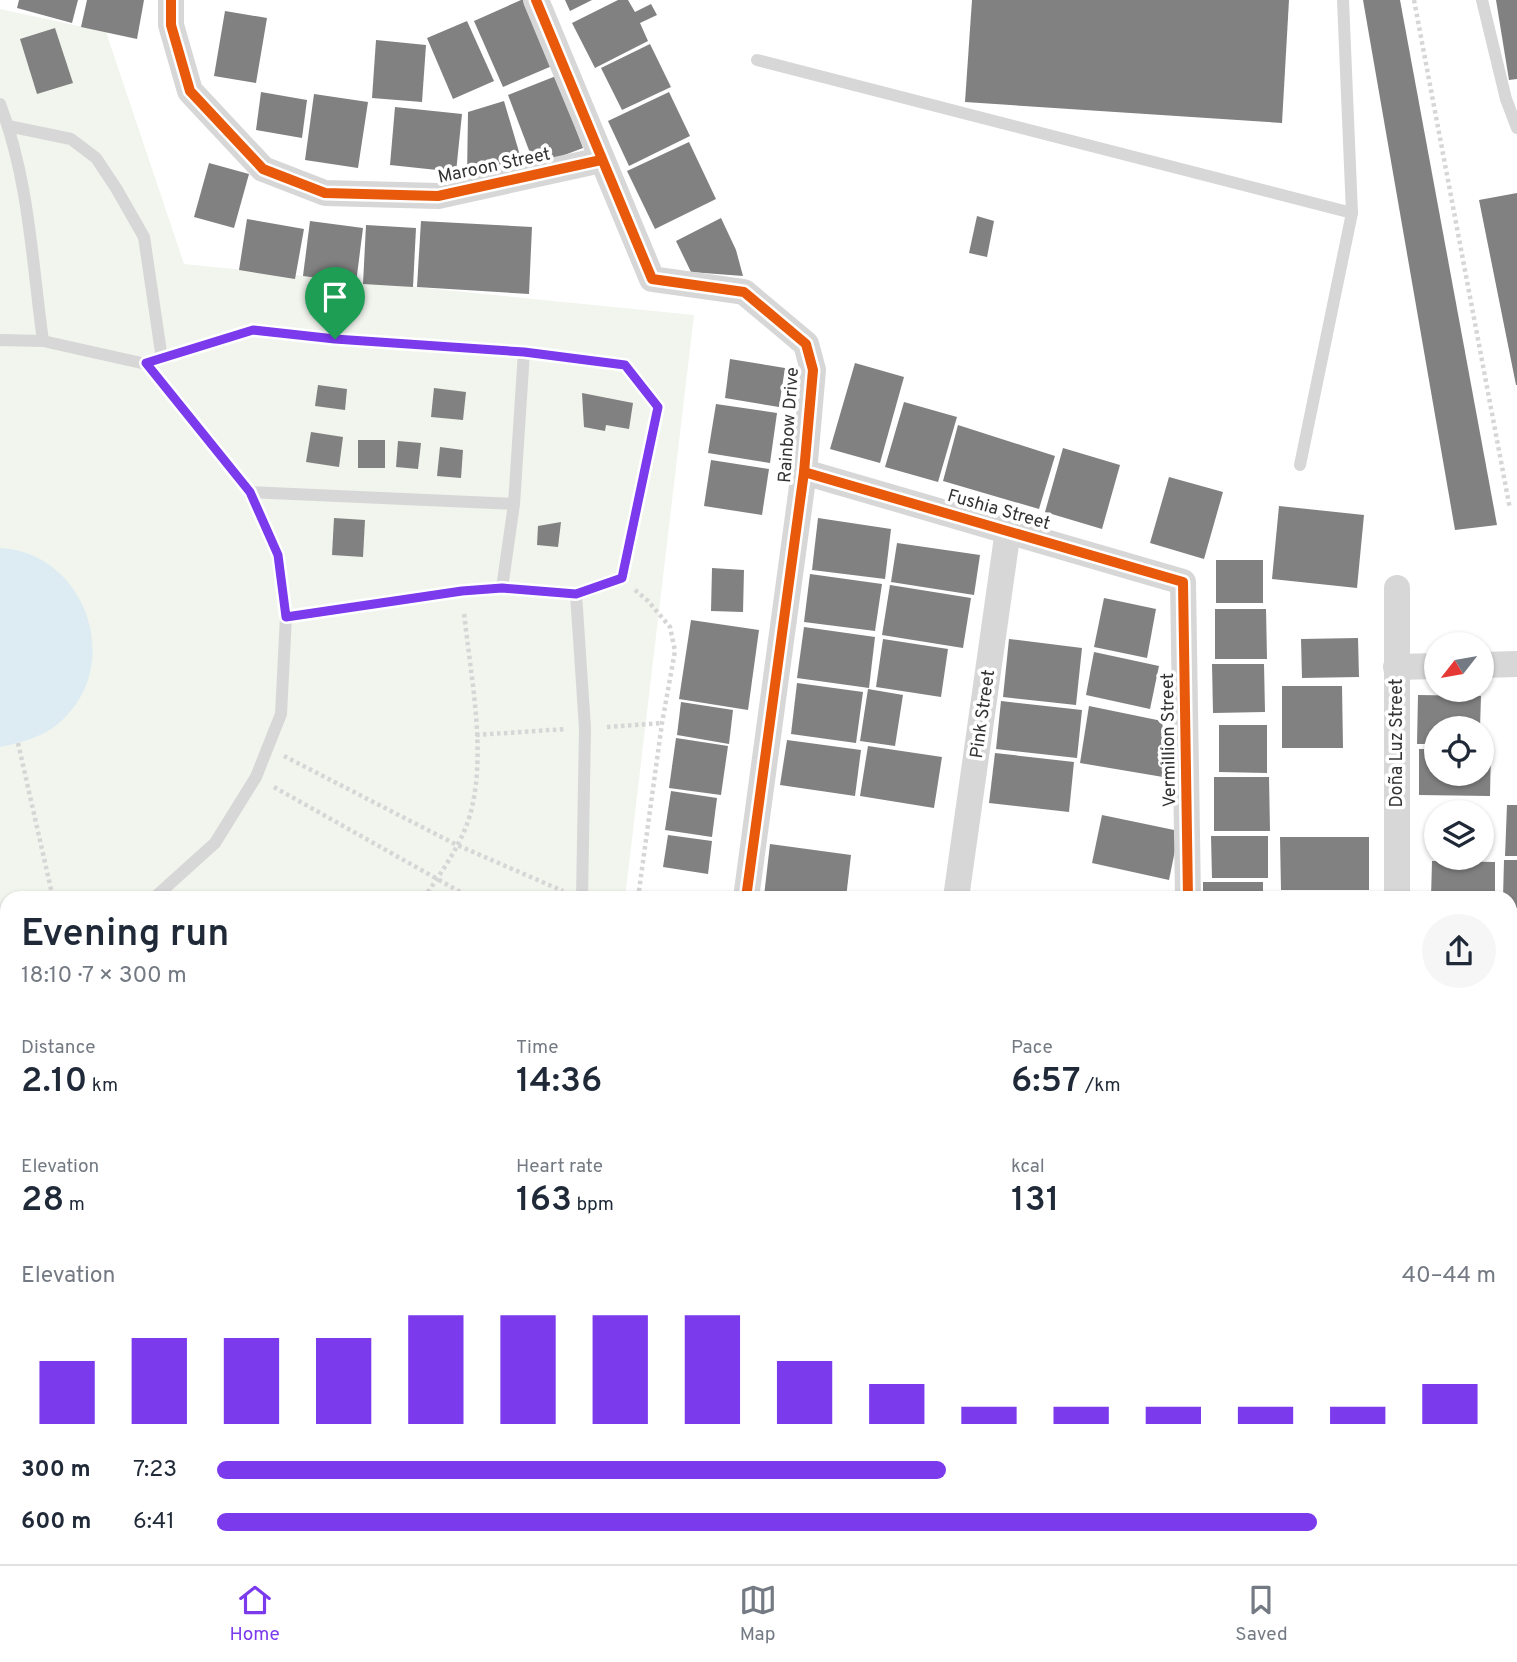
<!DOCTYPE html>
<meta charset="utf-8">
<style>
:root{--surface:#fff;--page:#f6f6f7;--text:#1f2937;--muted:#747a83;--line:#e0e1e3;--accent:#7c3aed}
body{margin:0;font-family:Overpass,sans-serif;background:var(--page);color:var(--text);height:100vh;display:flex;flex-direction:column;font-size:26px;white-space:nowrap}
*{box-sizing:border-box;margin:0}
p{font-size:23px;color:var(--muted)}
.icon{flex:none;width:38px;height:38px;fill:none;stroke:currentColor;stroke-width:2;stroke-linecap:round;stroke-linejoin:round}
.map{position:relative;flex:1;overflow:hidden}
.sheet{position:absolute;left:0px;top:891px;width:1517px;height:674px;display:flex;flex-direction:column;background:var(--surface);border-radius:21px 21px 0 0;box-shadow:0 2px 5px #0004}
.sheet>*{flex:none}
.needle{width:46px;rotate:239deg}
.tools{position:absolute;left:1424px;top:632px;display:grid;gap:14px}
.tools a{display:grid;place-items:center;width:70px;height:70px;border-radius:50%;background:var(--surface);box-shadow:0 2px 5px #0004;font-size:35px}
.pin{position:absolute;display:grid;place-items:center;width:60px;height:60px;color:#fff;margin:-72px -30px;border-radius:50% 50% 50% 0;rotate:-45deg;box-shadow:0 0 7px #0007}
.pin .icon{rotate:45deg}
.round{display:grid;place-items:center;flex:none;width:74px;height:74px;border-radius:37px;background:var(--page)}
.head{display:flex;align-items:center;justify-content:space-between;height:119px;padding:0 21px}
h1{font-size:38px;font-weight:600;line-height:52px}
.stats{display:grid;grid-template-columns:repeat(3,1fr);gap:10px;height:119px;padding:7px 21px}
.stats div{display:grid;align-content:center}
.stats b{font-size:35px;font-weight:600}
.stats small{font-size:19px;font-weight:400}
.stats p{font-size:19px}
.chart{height:196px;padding:14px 21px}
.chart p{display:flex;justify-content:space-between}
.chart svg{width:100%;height:126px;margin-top:7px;stroke:var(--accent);stroke-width:6}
ul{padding:0 21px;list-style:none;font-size:23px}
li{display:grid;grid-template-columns:112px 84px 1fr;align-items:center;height:52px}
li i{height:18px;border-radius:9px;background:var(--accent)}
.tabs{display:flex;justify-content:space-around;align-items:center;height:98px;border-top:2px solid var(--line);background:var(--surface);font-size:19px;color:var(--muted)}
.tabs a{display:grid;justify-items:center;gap:4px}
.tabs .active{color:var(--accent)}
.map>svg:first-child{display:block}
</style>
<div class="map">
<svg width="1517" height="1564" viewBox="0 0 1517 1564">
<rect width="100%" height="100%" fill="#fff"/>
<!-- green -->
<path fill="#f1f5ed" d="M0 9 106 32 184 264 694 315 625 898H7V1231H0Z"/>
<!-- water -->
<path fill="#ddebf3" d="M0 548C86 552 126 667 59 723 41 738 22 742 0 747Z"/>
<!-- building -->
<g fill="#818181">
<path d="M19 0H78L72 23 17 8Z"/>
<path d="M87 0H144L137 39 81 27Z"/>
<path d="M521 0H523L552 66 503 87 474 21Z"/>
<path d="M565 0H592L570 11Z"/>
<path d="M618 0H628L635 12 651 4 657 15 640 23 648 41 595 68 572 23Z"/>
<path d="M972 0H1289L1282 123 965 102Z"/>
<path d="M1363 0H1400L1497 525 1455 530Z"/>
<path d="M1496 0H1517V79L1509 80Z"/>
<path d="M225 11 267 18 256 83 214 76Z"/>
<path d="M467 21 494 81 453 99 427 38Z"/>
<path d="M55 28 73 83 37 94 20 39Z"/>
<path d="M376 40 426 45 422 102 372 98Z"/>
<path d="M650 44 671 87 622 110 601 68Z"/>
<path d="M556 76 583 148 535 166 508 95Z"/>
<path d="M261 92 307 100 302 138 256 130Z"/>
<path d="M669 92 690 136 629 166 608 121Z"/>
<path d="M314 94 368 102 358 168 305 160Z"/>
<path d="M504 101 524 169 467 177 468 112Z"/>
<path d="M395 107 462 114 456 172 390 165Z"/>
<path d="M689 142 716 199 655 229 627 171Z"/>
<path d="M209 163 249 174 234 228 194 217Z"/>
<path d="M1517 193V385H1516L1479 200Z"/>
<path d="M977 216 994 221 987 257 969 253Z"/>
<path d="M721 218 736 250 743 276 691 272 676 241Z"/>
<path d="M247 219 304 229 295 279 239 270Z"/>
<path d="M310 221 363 228 356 283 303 276Z"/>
<path d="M421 221 532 227 529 294 417 287Z"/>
<path d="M366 225 416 228 413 287 363 284Z"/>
<path d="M730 359 785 368 779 407 725 398Z"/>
<path d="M855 363 904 377 880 463 830 449Z"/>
<path d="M318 385 347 389 345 410 315 406Z"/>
<path d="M434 388 466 392 463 420 431 417Z"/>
<path d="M582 393 633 403 629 429 606 425 605 431 584 427Z"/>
<path d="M904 402 957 417 938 482 885 467Z"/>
<path d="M716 404 777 413 770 463 708 453Z"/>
<path d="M958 425 1055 456 1039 509 943 481Z"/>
<path d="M311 432 343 437 339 467 306 462Z"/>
<rect x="358" y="440" width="27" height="28"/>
<path d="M398 441 421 443 418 469 396 467Z"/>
<path d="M440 447 463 450 461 478 437 476Z"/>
<path d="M1063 448 1120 465 1102 529 1045 512Z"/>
<path d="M711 460 769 469 762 515 704 506Z"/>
<path d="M1169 477 1223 492 1204 559 1150 543Z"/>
<path d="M1279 506 1364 515 1357 588 1272 579Z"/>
<path d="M334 518 365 520 363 557 332 555Z"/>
<path d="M818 518 891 529 885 579 812 570Z"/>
<path d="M561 522 558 547 537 545 538 526Z"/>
<path d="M897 543 980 555 974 595 891 582Z"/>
<rect x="1216" y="560" width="47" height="43"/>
<path d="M712 568 744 570 743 612 711 611Z"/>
<path d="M810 574 882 584 875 631 804 622Z"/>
<path d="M890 585 971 598 963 648 882 635Z"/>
<path d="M1104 598 1156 609 1147 658 1094 647Z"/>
<path d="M1215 609H1266L1267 659H1215Z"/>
<path d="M691 620 759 630 748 710 679 699Z"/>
<path d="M804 627 875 637 869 688 797 678Z"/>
<path d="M1358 638 1359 677 1302 678 1301 639Z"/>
<path d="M883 639 948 649 941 697 876 687Z"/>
<path d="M1009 639 1082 648 1076 705 1003 697Z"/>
<path d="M1094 652 1159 666 1150 709 1086 695Z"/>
<path d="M1212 664H1264L1265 712 1213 713Z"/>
<path d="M797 683 863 692 856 743 791 734Z"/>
<path d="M1282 686H1342L1343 748H1282Z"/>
<path d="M868 689 903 695 895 746 860 741Z"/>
<path d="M1418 695 1481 696 1480 728H1437V744H1417Z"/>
<path d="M1001 701 1082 710 1077 758 996 749Z"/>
<path d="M681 702 733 710 729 744 677 735Z"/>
<path d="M1089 706 1162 721 1169 778 1080 763Z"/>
<path d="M1219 725H1267V773L1219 772Z"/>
<path d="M676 738 728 746 721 795 669 788Z"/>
<path d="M787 740 861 750 855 796 780 785Z"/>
<path d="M868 746 942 757 934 808 860 796Z"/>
<path d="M1419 749H1437V774H1482V750H1491L1490 796 1419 795Z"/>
<path d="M995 753 1074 762 1069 812 989 803Z"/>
<path d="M1214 777H1269L1270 831H1214Z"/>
<path d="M671 791 717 798 712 837 665 830Z"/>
<path d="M1507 805H1517V856H1505Z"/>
<path d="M1102 815 1179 831 1169 880 1092 863Z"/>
<path d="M668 835 712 841 708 874 663 867Z"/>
<path d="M1211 836H1268V878H1212Z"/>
<path d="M1280 837H1369V890H1281Z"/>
<path d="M770 844 851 855 846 898 764 896Z"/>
<path d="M1504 860H1517V908H1510V898H1503Z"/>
<path d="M1432 861 1495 862V898H1431Z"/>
<rect x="1203" y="882" width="60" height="16"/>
<rect x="1277" y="895" width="82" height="3"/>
<rect x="1510" y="914" width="7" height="49"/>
<path d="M1514 969 1517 970V1023H1513Z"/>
<path d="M0 1028 7 1047V1071L0 1073Z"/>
<path d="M1512 1028H1517V1078H1511Z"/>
<rect x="1510" y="1082" width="7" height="54"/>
<path d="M1510 1186 1517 1187V1234L1510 1233Z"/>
<path d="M0 1238 7 1239V1345H0Z"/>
<path d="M1510 1280 1517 1281V1340L1510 1339Z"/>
<rect x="1510" y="1346" width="7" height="98"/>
<path d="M0 1392H7V1451L0 1450Z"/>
<rect x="1510" y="1450" width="7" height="55"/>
<path d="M0 1458H7V1518L0 1517Z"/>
<rect x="1510" y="1509" width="7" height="48"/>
<path d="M86 1558H209L210 1564H62Z"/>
<path d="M288 1558H336L339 1564H292Z"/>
<path d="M385 1558H465L469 1564H389Z"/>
<path d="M534 1558H589L593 1564H522Z"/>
<path d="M1055 1558H1241V1564H1060Z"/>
<rect x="1266" y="1558" width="59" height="6"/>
</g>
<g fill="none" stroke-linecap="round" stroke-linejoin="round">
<!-- path -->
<g stroke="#d6d6d6" stroke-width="4.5" stroke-dasharray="3.5 3.5" stroke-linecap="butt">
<path d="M1414 0 1510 509"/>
<path d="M635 590 648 601 670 627 675 651 662 723 638 898"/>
<path d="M607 727 662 723"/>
<path d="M476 735 566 729"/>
<path d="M18 743 53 898"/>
<path d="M284 756 457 845 563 891"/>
<path d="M274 787 471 898"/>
<path d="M424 898C442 871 465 840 472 807 486 747 470 673 464 612"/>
<path d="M0 1097 7 1098"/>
<path d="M0 1212H7"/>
</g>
<!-- service -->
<g stroke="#d7d7d7" stroke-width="12">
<path d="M1482 0 1506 99 1517 128"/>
<path d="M757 60 1352 213"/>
<path d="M0 104C29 179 32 262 43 341"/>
<path d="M8 126 71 139 96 158 116 188 144 237 162 359"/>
<path d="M0 340 43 341 146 364 250 492 277 555 286 617 281 714 256 777 215 843 154 898"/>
<path d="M146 364 253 330 335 339 524 352 625 365 658 407 622 578 576 594"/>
<path d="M1300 465 1352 213 1343 0"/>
<path d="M250 492 514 504"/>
<path d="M502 588 514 504 524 352"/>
<path d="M286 617 462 591 502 588 576 594 585 728 582 898"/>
<path d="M0 954 7 952"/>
</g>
<!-- minor -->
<g stroke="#d7d7d7" stroke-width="26">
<path d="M171 0V25L190 91 263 169 325 193 438 196 601 160"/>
<path d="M536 0 652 279 744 292 806 344 813 370 804 472 746 898"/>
<path d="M804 472 1183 582 1188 898"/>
<path d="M1482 665 1517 664"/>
<path d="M1396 667 1437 666"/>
<path d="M956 898 1008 530"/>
<path d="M1397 898V588"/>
<path d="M0 1379H7"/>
<path d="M0 1538 7 1537"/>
<path d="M369 1558 372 1564"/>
<path d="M1398 1558V1564"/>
</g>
<!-- cycleway casing -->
<g stroke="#fff" stroke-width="15">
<g id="cycleway">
<path d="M171 0V25L190 91 263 169 325 193 438 196 601 160"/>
<path d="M536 0 652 279 744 292 806 344 813 370 804 472 746 898"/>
<path d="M804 472 1183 582 1188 898"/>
</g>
</g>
<!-- cycleway -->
<use href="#cycleway" stroke="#e8590c" stroke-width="10"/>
</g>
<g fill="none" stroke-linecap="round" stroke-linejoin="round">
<!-- route casing -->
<g stroke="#fff" stroke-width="14">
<path id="route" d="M253 330 335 339 524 352 625 365 658 407 622 578 576 594 502 588 462 591 286 617 278 555 250 492 146 363Z"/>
</g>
<!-- route -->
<use href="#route" stroke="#7c3aed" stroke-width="9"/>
</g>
<g text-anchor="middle" stroke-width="7" stroke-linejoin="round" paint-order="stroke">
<!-- street labels -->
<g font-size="18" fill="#333" stroke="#fff">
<text transform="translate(494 165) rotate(-12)" y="6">Maroon Street</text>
<text transform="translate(788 425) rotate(-86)" y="6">Rainbow Drive</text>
<text transform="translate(999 509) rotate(16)" y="6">Fushia Street</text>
<text transform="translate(982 714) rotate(-82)" y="6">Pink Street</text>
<text transform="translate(1168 740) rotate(-91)" y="6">Vermillion Street</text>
<text transform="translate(1396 743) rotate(-90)" y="6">Doña Luz Street</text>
</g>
</g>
</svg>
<div class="tools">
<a><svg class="needle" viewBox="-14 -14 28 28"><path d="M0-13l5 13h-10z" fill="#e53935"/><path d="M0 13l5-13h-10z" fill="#747a83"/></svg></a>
<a><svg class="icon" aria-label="locate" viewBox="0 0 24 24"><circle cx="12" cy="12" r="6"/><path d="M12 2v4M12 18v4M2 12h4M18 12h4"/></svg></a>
<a><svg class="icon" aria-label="layers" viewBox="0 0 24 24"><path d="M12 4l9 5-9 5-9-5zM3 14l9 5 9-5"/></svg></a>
</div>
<div class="pin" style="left:335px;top:339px;background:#1e9e55"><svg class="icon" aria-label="arrive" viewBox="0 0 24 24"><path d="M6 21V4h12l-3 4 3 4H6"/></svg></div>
<section class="sheet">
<div class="head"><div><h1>Evening run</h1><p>18:10 · 7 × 300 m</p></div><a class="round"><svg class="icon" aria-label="share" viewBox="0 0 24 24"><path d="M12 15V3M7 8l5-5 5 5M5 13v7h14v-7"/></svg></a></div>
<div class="stats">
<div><p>Distance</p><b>2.10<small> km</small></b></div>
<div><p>Time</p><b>14:36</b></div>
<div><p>Pace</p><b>6:57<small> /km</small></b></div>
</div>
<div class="stats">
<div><p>Elevation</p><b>28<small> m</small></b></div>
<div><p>Heart rate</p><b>163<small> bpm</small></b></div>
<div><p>kcal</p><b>131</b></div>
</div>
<div class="chart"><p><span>Elevation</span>40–44 m</p>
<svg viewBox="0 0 160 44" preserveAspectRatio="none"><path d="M5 44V22M15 44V14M25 44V14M35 44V14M45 44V6M55 44V6M65 44V6M75 44V6M85 44V22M95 44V30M105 44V38M115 44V38M125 44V38M135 44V38M145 44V38M155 44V30"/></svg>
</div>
<ul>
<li><b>300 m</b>7:23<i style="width:57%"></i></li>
<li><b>600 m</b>6:41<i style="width:86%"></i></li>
</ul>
</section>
</div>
<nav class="tabs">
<a class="active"><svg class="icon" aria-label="home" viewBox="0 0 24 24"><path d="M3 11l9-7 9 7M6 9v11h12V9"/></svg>Home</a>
<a><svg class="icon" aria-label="map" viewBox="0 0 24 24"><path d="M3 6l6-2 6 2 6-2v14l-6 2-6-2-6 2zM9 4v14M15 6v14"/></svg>Map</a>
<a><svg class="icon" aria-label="saved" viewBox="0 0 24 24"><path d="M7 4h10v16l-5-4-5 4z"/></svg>Saved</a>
</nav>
